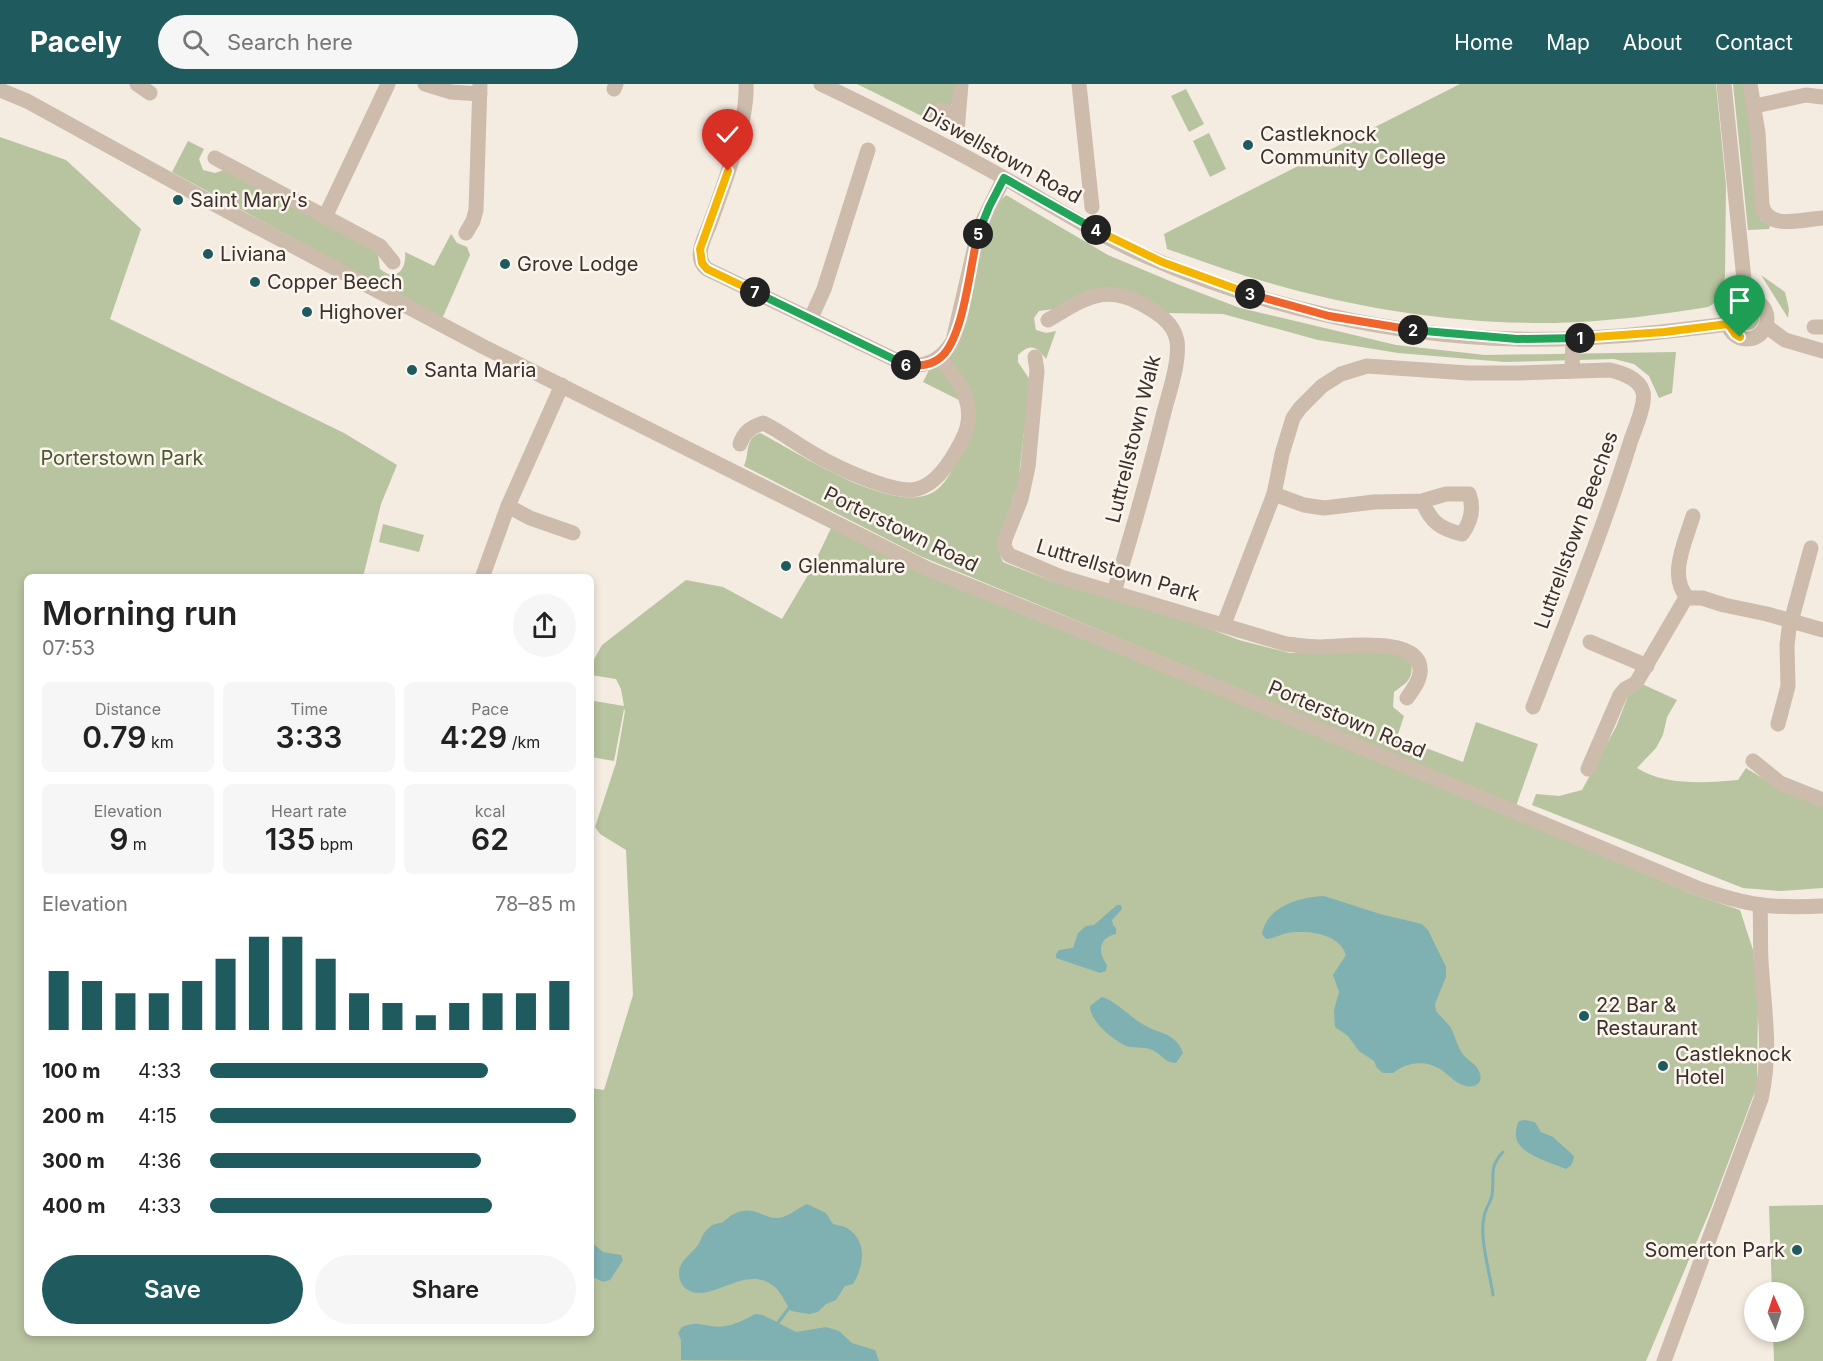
<!DOCTYPE html>
<meta charset="utf-8">
<style>
:root{--surface:#fff;--page:#f6f6f6;--text:#222;--muted:#767676;--accent:#1f5a5e}
body{margin:0;font-family:Inter,sans-serif;background:var(--page);color:var(--text);height:100vh;display:flex;flex-direction:column;font-size:22px;white-space:nowrap}
*{box-sizing:border-box;margin:0}
p{font-size:20px;color:var(--muted)}
.icon{flex:none;width:33px;height:33px;fill:none;stroke:currentColor;stroke-width:2;stroke-linecap:round;stroke-linejoin:round}
.map{position:relative;flex:1;overflow:hidden}
.drawer{position:absolute;left:24px;top:490px;width:570px;height:762px;display:flex;flex-direction:column;background:var(--surface);border-radius:9px;box-shadow:0 3px 9px #0003}
.drawer>*{flex:none}
.needle{width:39px;rotate:357deg}
.fabs{position:absolute;left:1744px;top:1198px;display:grid;gap:12px}
.fabs a{display:grid;place-items:center;width:60px;height:60px;border-radius:50%;background:var(--surface);box-shadow:0 3px 9px #0003;font-size:30px}
.pin{position:absolute;display:grid;place-items:center;width:51px;height:51px;color:#fff;margin:-62px -26px;border-radius:50% 50% 50% 0;rotate:-45deg;box-shadow:0 0 6px #0007}
.pin .icon{rotate:45deg}
.km{position:absolute;width:30px;height:30px;margin:-15px;border-radius:50%;background:#222;color:#fff;font-size:16px;line-height:30px;text-align:center}
.round{display:grid;place-items:center;flex:none;width:63px;height:63px;border-radius:32px;background:var(--page)}
.summary{display:flex;align-items:center;justify-content:space-between;height:102px;padding:0 18px}
h1{font-size:33px;font-weight:600;line-height:45px}
.stats{display:grid;grid-template-columns:repeat(3,1fr);gap:9px;height:102px;padding:6px 18px}
.stats div{display:grid;align-content:center;border-radius:9px;background:var(--page);text-align:center}
.stats b{font-size:30px;font-weight:600}
.stats small{font-size:16px;font-weight:400}
.stats p{font-size:16px}
.chart{height:168px;padding:12px 18px}
.chart p{display:flex;justify-content:space-between}
.chart svg{width:100%;height:108px;margin-top:6px;stroke:var(--accent);stroke-width:6}
.cta{display:flex;gap:12px;margin-top:auto;padding:12px 18px}
.cta a{flex:1;height:69px;border-radius:36px;background:var(--accent);color:#fff;font-size:24px;font-weight:600;line-height:69px;text-align:center}
.cta a+a{background:var(--page);color:var(--text)}
ul{padding:0 18px;list-style:none;font-size:20px}
li{display:grid;grid-template-columns:96px 72px 1fr;align-items:center;height:45px}
li i{height:15px;border-radius:8px;background:var(--accent)}
header{display:flex;align-items:center;gap:36px;box-sizing:border-box;height:84px;padding:0 30px;background:var(--accent);color:#fff}
header strong{font-size:28px}
nav{display:flex;gap:33px;margin-inline-start:auto;font-size:21px}
.search{width:420px;height:54px;background:var(--page);display:flex;align-items:center;gap:15px;box-sizing:border-box;padding:0 21px;border-radius:33px;color:var(--muted);font-size:22px}
.map>svg:first-child{display:block}
</style>
<header>
<strong>Pacely</strong>
<div class="search"><svg class="icon" aria-label="search" viewBox="0 0 24 24"><circle cx="10" cy="10" r="6"/><path d="M15 15l6 6"/></svg>Search here</div>
<nav><a>Home</a><a>Map</a><a>About</a><a>Contact</a></nav>
</header>
<div class="map">
<svg width="1823" height="1277" viewBox="0 0 1823 1277">
<rect width="100%" height="100%" fill="#f4ebe1"/>
<!-- green -->
<g fill="#b8c4a0">
<path d="M857 0H956L954 18 951 21 946 34 951 39 952 47Z"/>
<path d="M1460 0H1716L1726 101 1725 192C1723 205 1721 217 1708 223 1658 231 1606 238 1554 239 1457 240 1359 225 1266 198 1233 189 1200 176 1167 165L1164 150Z"/>
<path d="M1733 0H1743L1754 66 1757 129 1761 136 1770 142 1769 145 1748 146Z"/>
<path d="M1186 5 1204 40 1189 48 1171 12Z"/>
<path d="M1209 49 1226 85 1210 93 1193 57Z"/>
<path d="M0 53 66 76 141 145 110 235 344 349 397 381 381 420 363 493 27 494V1250H591V1004L604 1006 633 911 626 766 600 750 595 743 616 679 625 627 624 625 614 677 591 673V630L594 617 624 622 621 605 616 595 591 591V581L602 561 686 496 723 503 782 535 811 486 834 438 1692 810 1740 826 1753 866 1758 918 1757 1002 1711 1124 1646 1277H0Z"/>
<path d="M188 57 204 65 199 75 203 86 215 89 224 86 374 165 378 170 380 185C396 199 407 185 405 168L434 182 451 150 457 159 467 163 470 171 442 235 172 88Z"/>
<path d="M1006 111 1108 171 1177 200 1240 224 1396 261 1485 271 1676 268 1672 309 1659 314 1649 292 1634 280 1614 275 1505 278 1398 269 1318 256 1223 230 1167 229 1091 207 1066 217 1054 225 1039 227 1034 234 1036 246 1046 249 1056 247 1046 275C1037 262 1030 259 1018 271V278L1030 296 1018 400 997 463 1003 478 1054 498 1171 530 1239 556 1290 569 1356 567 1395 569 1411 576C1414 595 1408 598 1394 608L1393 623 1404 632 1397 653 1463 678 1476 638 1538 660 1516 722 1114 552 920 472 744 382C750 369 744 355 760 349 796 367 903 440 940 403 959 384 966 349 975 324L923 298 929 286C973 274 972 193 981 156 985 142 995 127 1002 115Z"/>
<path d="M1761 191 1785 208 1789 225 1788 234Z"/>
<circle cx="1748" cy="235" r="11"/>
<path d="M383 440 424 451 419 468 379 458Z"/>
<path d="M1642 600 1677 616 1667 633 1663 651 1656 664 1637 684C1665 702 1706 699 1738 696L1746 684 1767 697 1823 720V804L1781 807 1743 804 1532 721 1536 710 1559 712 1582 706 1616 643 1630 607Z"/>
<path d="M1823 1121V1277H1774L1773 1248H1794V1209H1772L1769 1122Z"/>
</g>
<!-- water -->
<g fill="#7fb0b2">
<path d="M1324 812 1380 830 1422 840 1428 846 1446 883V893L1435 920 1436 927C1440 932 1447 938 1451 944 1455 952 1457 961 1462 969 1467 977 1478 980 1480 990 1483 1001 1472 1005 1463 1001 1454 998 1448 990 1440 985 1425 976 1407 978 1393 989H1383L1377 984 1374 977 1359 967 1348 952 1335 943 1334 926 1339 908 1333 891 1346 871C1339 849 1307 846 1288 849 1280 850 1274 855 1266 855L1262 850C1267 822 1300 813 1324 812Z"/>
<path d="M1117 821H1121L1122 825 1112 836 1113 841 1116 844V850C1098 854 1098 868 1107 881L1106 887 1100 889 1056 874V870L1059 866 1073 864 1078 849 1086 842 1094 841Z"/>
<path d="M1102 913C1118 918 1130 934 1146 942 1154 947 1165 948 1172 954 1178 958 1181 963 1183 969L1176 979C1164 979 1162 970 1152 966 1143 962 1133 965 1124 961 1111 954 1090 937 1090 922Z"/>
<path d="M1525 1036 1535 1038 1541 1048 1553 1053 1574 1072C1573 1078 1572 1082 1566 1085 1545 1076 1504 1068 1519 1037Z"/>
<path d="M807 1120 826 1129 833 1140C838 1142 842 1141 847 1144 868 1157 864 1182 853 1200L845 1202 836 1216 826 1220 818 1228 809 1230 791 1227C786 1220 782 1210 776 1204 747 1177 712 1220 688 1206 684 1204 681 1200 680 1196 675 1179 689 1173 698 1161 702 1154 703 1148 710 1143 714 1139 718 1140 723 1138 727 1136 730 1131 734 1130 754 1120 763 1135 778 1134 788 1133 798 1124 807 1120Z"/>
<path d="M591 1158 603 1168 621 1171 623 1176 610 1196 603 1198 593 1193 591 1182Z"/>
<path d="M755 1230 763 1231 796 1248 826 1243 839 1247 852 1259 875 1266 879 1277 681 1276V1256L678 1249 682 1243C695 1238 698 1240 710 1242 726 1245 741 1238 755 1230Z"/>
</g>
<g fill="none" stroke-linecap="round" stroke-linejoin="round">
<!-- stream -->
<g stroke="#7fb0b2" stroke-width="3">
<path d="M1493 1211C1490 1189 1479 1154 1484 1133 1485 1125 1491 1118 1492 1111 1495 1092 1488 1084 1503 1068"/>
<path d="M777 1240 789 1224"/>
</g>
<!-- minor -->
<g stroke="#cdbbac" stroke-width="15">
<path d="M137 0 150 9"/>
<path d="M425 0 451 8 480 10"/>
<path d="M746 0C748 37 725 98 712 134 709 144 703 154 701 164 699 173 701 180 707 185L906 281C928 283 941 276 953 257L979 145 1004 94"/>
<path d="M821 0C884 30 946 61 1006 95 1052 121 1097 151 1146 172 1259 222 1392 252 1516 255 1587 257 1658 249 1728 240"/>
<path d="M1079 0 1092 123"/>
<path d="M1724 0 1746 215"/>
<path d="M1750 0 1758 49 1762 121C1767 147 1804 135 1823 134"/>
<path d="M614 5 616 0"/>
<path d="M0 6 27 17 225 126 482 262 928 485 1107 557 1697 804C1746 821 1771 825 1823 822"/>
<path d="M1755 22 1806 11 1822 13"/>
<path d="M941 26 957 30"/>
<path d="M957 47 961 0"/>
<path d="M215 74 380 162 393 178"/>
<path d="M325 133 388 0"/>
<path d="M466 149 473 137 476 126 480 0"/>
<circle cx="1747" cy="235" r="20"/>
<path d="M811 234 824 205 868 66"/>
<path d="M1048 236C1081 217 1102 199 1140 219 1155 227 1174 238 1177 257 1180 277 1169 309 1164 328 1149 389 1132 449 1114 508"/>
<path d="M1766 242 1785 256 1823 267"/>
<path d="M1814 243H1823"/>
<path d="M1035 273 1037 287 1028 383 1021 415 1005 455 1004 463 1009 471 1061 493 1286 560C1297 561 1308 563 1319 563 1341 563 1425 550 1420 589 1419 598 1412 607 1407 614"/>
<path d="M1572 287 1573 254"/>
<path d="M740 360C744 348 751 343 763 339 782 348 796 360 814 370 834 382 894 411 917 405 937 400 953 374 962 356 979 324 961 299 940 274"/>
<path d="M1274 410 1304 421 1324 424 1374 418 1422 417 1446 410H1469C1474 424 1471 438 1462 450 1440 445 1431 438 1422 417"/>
<path d="M508 422 530 434 573 449"/>
<path d="M482 494 508 422 562 301"/>
<path d="M1688 514C1667 493 1686 456 1693 432"/>
<path d="M1224 540 1274 410 1282 370 1293 334 1300 324 1322 302 1341 290 1367 282 1468 289H1519L1610 286C1622 289 1639 294 1643 308 1646 319 1635 345 1631 356 1603 447 1567 535 1533 623"/>
<path d="M1590 558 1647 582"/>
<path d="M1778 640 1788 602 1787 561 1789 545 1811 464"/>
<path d="M1753 677 1780 699 1823 716"/>
<path d="M1588 685 1620 611 1625 605 1636 599 1684 517 1688 514H1702L1724 521 1767 530 1823 546"/>
<path d="M1664 1277 1761 1015C1772 966 1764 926 1761 877 1760 859 1761 840 1760 822"/>
</g>
</g>
<g fill="none" stroke-linecap="round" stroke-linejoin="round">
<!-- split-1 casing -->
<g stroke="#fff" stroke-width="12">
<path id="split-1" d="M1580 254 1664 248 1728 240 1735 250 1740 253"/>
</g>
<!-- split-2 casing -->
<g stroke="#fff" stroke-width="12">
<path id="split-2" d="M1413 246 1517 255 1580 254"/>
</g>
<!-- split-3 casing -->
<g stroke="#fff" stroke-width="12">
<path id="split-3" d="M1250 210 1329 232 1413 246"/>
</g>
<!-- split-4 casing -->
<g stroke="#fff" stroke-width="12">
<path id="split-4" d="M1096 146 1162 178 1250 210"/>
</g>
<!-- split-5 casing -->
<g stroke="#fff" stroke-width="12">
<path id="split-5" d="M978 150 989 123 1004 94 1096 146"/>
</g>
<!-- split-6 casing -->
<g stroke="#fff" stroke-width="12">
<path id="split-6" d="M906 281C919 282 931 282 941 273 964 253 970 181 978 150"/>
</g>
<!-- split-7 casing -->
<g stroke="#fff" stroke-width="12">
<path id="split-7" d="M755 208 906 281"/>
</g>
<!-- split-8 casing -->
<g stroke="#fff" stroke-width="12">
<path id="split-8" d="M728 87 700 165 702 179 707 185 755 208"/>
</g>
<!-- split-1 -->
<use href="#split-1" stroke="#f5b400" stroke-width="8"/>
<!-- split-2 -->
<use href="#split-2" stroke="#22a559" stroke-width="8"/>
<!-- split-3 -->
<use href="#split-3" stroke="#f0652b" stroke-width="8"/>
<!-- split-4 -->
<use href="#split-4" stroke="#f5b400" stroke-width="8"/>
<!-- split-5 -->
<use href="#split-5" stroke="#22a559" stroke-width="8"/>
<!-- split-6 -->
<use href="#split-6" stroke="#f0652b" stroke-width="8"/>
<!-- split-7 -->
<use href="#split-7" stroke="#22a559" stroke-width="8"/>
<!-- split-8 -->
<use href="#split-8" stroke="#f5b400" stroke-width="8"/>
</g>
<!-- markers -->
<g fill="#1f5a5e" stroke="#fbf5ee" stroke-width="2">
<circle cx="1248" cy="61" r="6"/>
<circle cx="178" cy="116" r="6"/>
<circle cx="208" cy="170" r="6"/>
<circle cx="505" cy="180" r="6"/>
<circle cx="255" cy="198" r="6"/>
<circle cx="307" cy="228" r="6"/>
<circle cx="412" cy="286" r="6"/>
<circle cx="786" cy="482" r="6"/>
<circle cx="1584" cy="932" r="6"/>
<circle cx="1663" cy="982" r="6"/>
<circle cx="1797" cy="1166" r="6"/>
</g>
<g text-anchor="middle" stroke-width="5" stroke-linejoin="round" paint-order="stroke">
<!-- poi labels -->
<g font-size="20" fill="#3b302b" stroke="#fbf5ee" text-anchor="start">
<text x="1260" y="57">Castleknock<tspan x="1260" dy="23">Community College</tspan></text>
<text x="190" y="123">Saint Mary's</text>
<text x="220" y="177">Liviana</text>
<text x="517" y="187">Grove Lodge</text>
<text x="267" y="205">Copper Beech</text>
<text x="319" y="235">Highover</text>
<text x="424" y="293">Santa Maria</text>
<text x="798" y="489">Glenmalure</text>
<text x="1596" y="928">22 Bar &amp;<tspan x="1596" dy="23">Restaurant</tspan></text>
<text x="1675" y="977">Castleknock<tspan x="1675" dy="23">Hotel</tspan></text>
<text x="1785" y="1173" text-anchor="end">Somerton Park</text>
</g>
<!-- street labels -->
<g font-size="20" fill="#3b302b" stroke="#fbf5ee">
<text transform="translate(1002 71) rotate(29)" y="7">Diswellstown Road</text>
<text transform="translate(1133 355) rotate(-76)" y="7">Luttrellstown Walk</text>
<text transform="translate(901 445) rotate(26)" y="7">Porterstown Road</text>
<text transform="translate(1576 446) rotate(-70)" y="7">Luttrellstown Beeches</text>
<text transform="translate(1118 486) rotate(17)" y="7">Luttrellstown Park</text>
<text transform="translate(1347 635) rotate(23)" y="7">Porterstown Road</text>
</g>
<!-- park labels -->
<g font-size="20" fill="#4a5a2e" stroke="#fbf5ee">
<text x="122" y="381">Porterstown Park</text>
</g>
</g>
</svg>
<div class="fabs">
<a><svg class="needle" viewBox="-14 -14 28 28"><path d="M0-13l5 13h-10z" fill="#e53935"/><path d="M0 13l5-13h-10z" fill="#767676"/></svg></a>
</div>
<div class="pin" style="left:1740px;top:253px;background:#1e9e55"><svg class="icon" aria-label="arrive" viewBox="0 0 24 24"><path d="M6 21V4h12l-3 4 3 4H6"/></svg></div>
<div class="pin" style="left:728px;top:87px;background:#d93025"><svg class="icon" aria-label="check" viewBox="0 0 24 24"><path d="M5 12l5 5 9-10"/></svg></div>
<b class="km" style="left:1580px;top:254px">1</b>
<b class="km" style="left:1413px;top:246px">2</b>
<b class="km" style="left:1250px;top:210px">3</b>
<b class="km" style="left:1096px;top:146px">4</b>
<b class="km" style="left:978px;top:150px">5</b>
<b class="km" style="left:906px;top:281px">6</b>
<b class="km" style="left:755px;top:208px">7</b>
<section class="drawer">
<div class="summary"><div><h1>Morning run</h1><p>07:53</p></div><a class="round"><svg class="icon" aria-label="share" viewBox="0 0 24 24"><path d="M12 15V3M7 8l5-5 5 5M5 13v7h14v-7"/></svg></a></div>
<div class="stats">
<div><p>Distance</p><b>0.79<small> km</small></b></div>
<div><p>Time</p><b>3:33</b></div>
<div><p>Pace</p><b>4:29<small> /km</small></b></div>
</div>
<div class="stats">
<div><p>Elevation</p><b>9<small> m</small></b></div>
<div><p>Heart rate</p><b>135<small> bpm</small></b></div>
<div><p>kcal</p><b>62</b></div>
</div>
<div class="chart"><p><span>Elevation</span>78–85 m</p>
<svg viewBox="0 0 160 44" preserveAspectRatio="none"><path d="M5 44V20M15 44V24M25 44V29M35 44V29M45 44V24M55 44V15M65 44V6M75 44V6M85 44V15M95 44V29M105 44V33M115 44V38M125 44V33M135 44V29M145 44V29M155 44V24"/></svg>
</div>
<ul>
<li><b>100 m</b>4:33<i style="width:76%"></i></li>
<li><b>200 m</b>4:15<i style="width:100%"></i></li>
<li><b>300 m</b>4:36<i style="width:74%"></i></li>
<li><b>400 m</b>4:33<i style="width:77%"></i></li>
</ul>
<div class="cta"><a>Save</a><a>Share</a></div>
</section>
</div>
